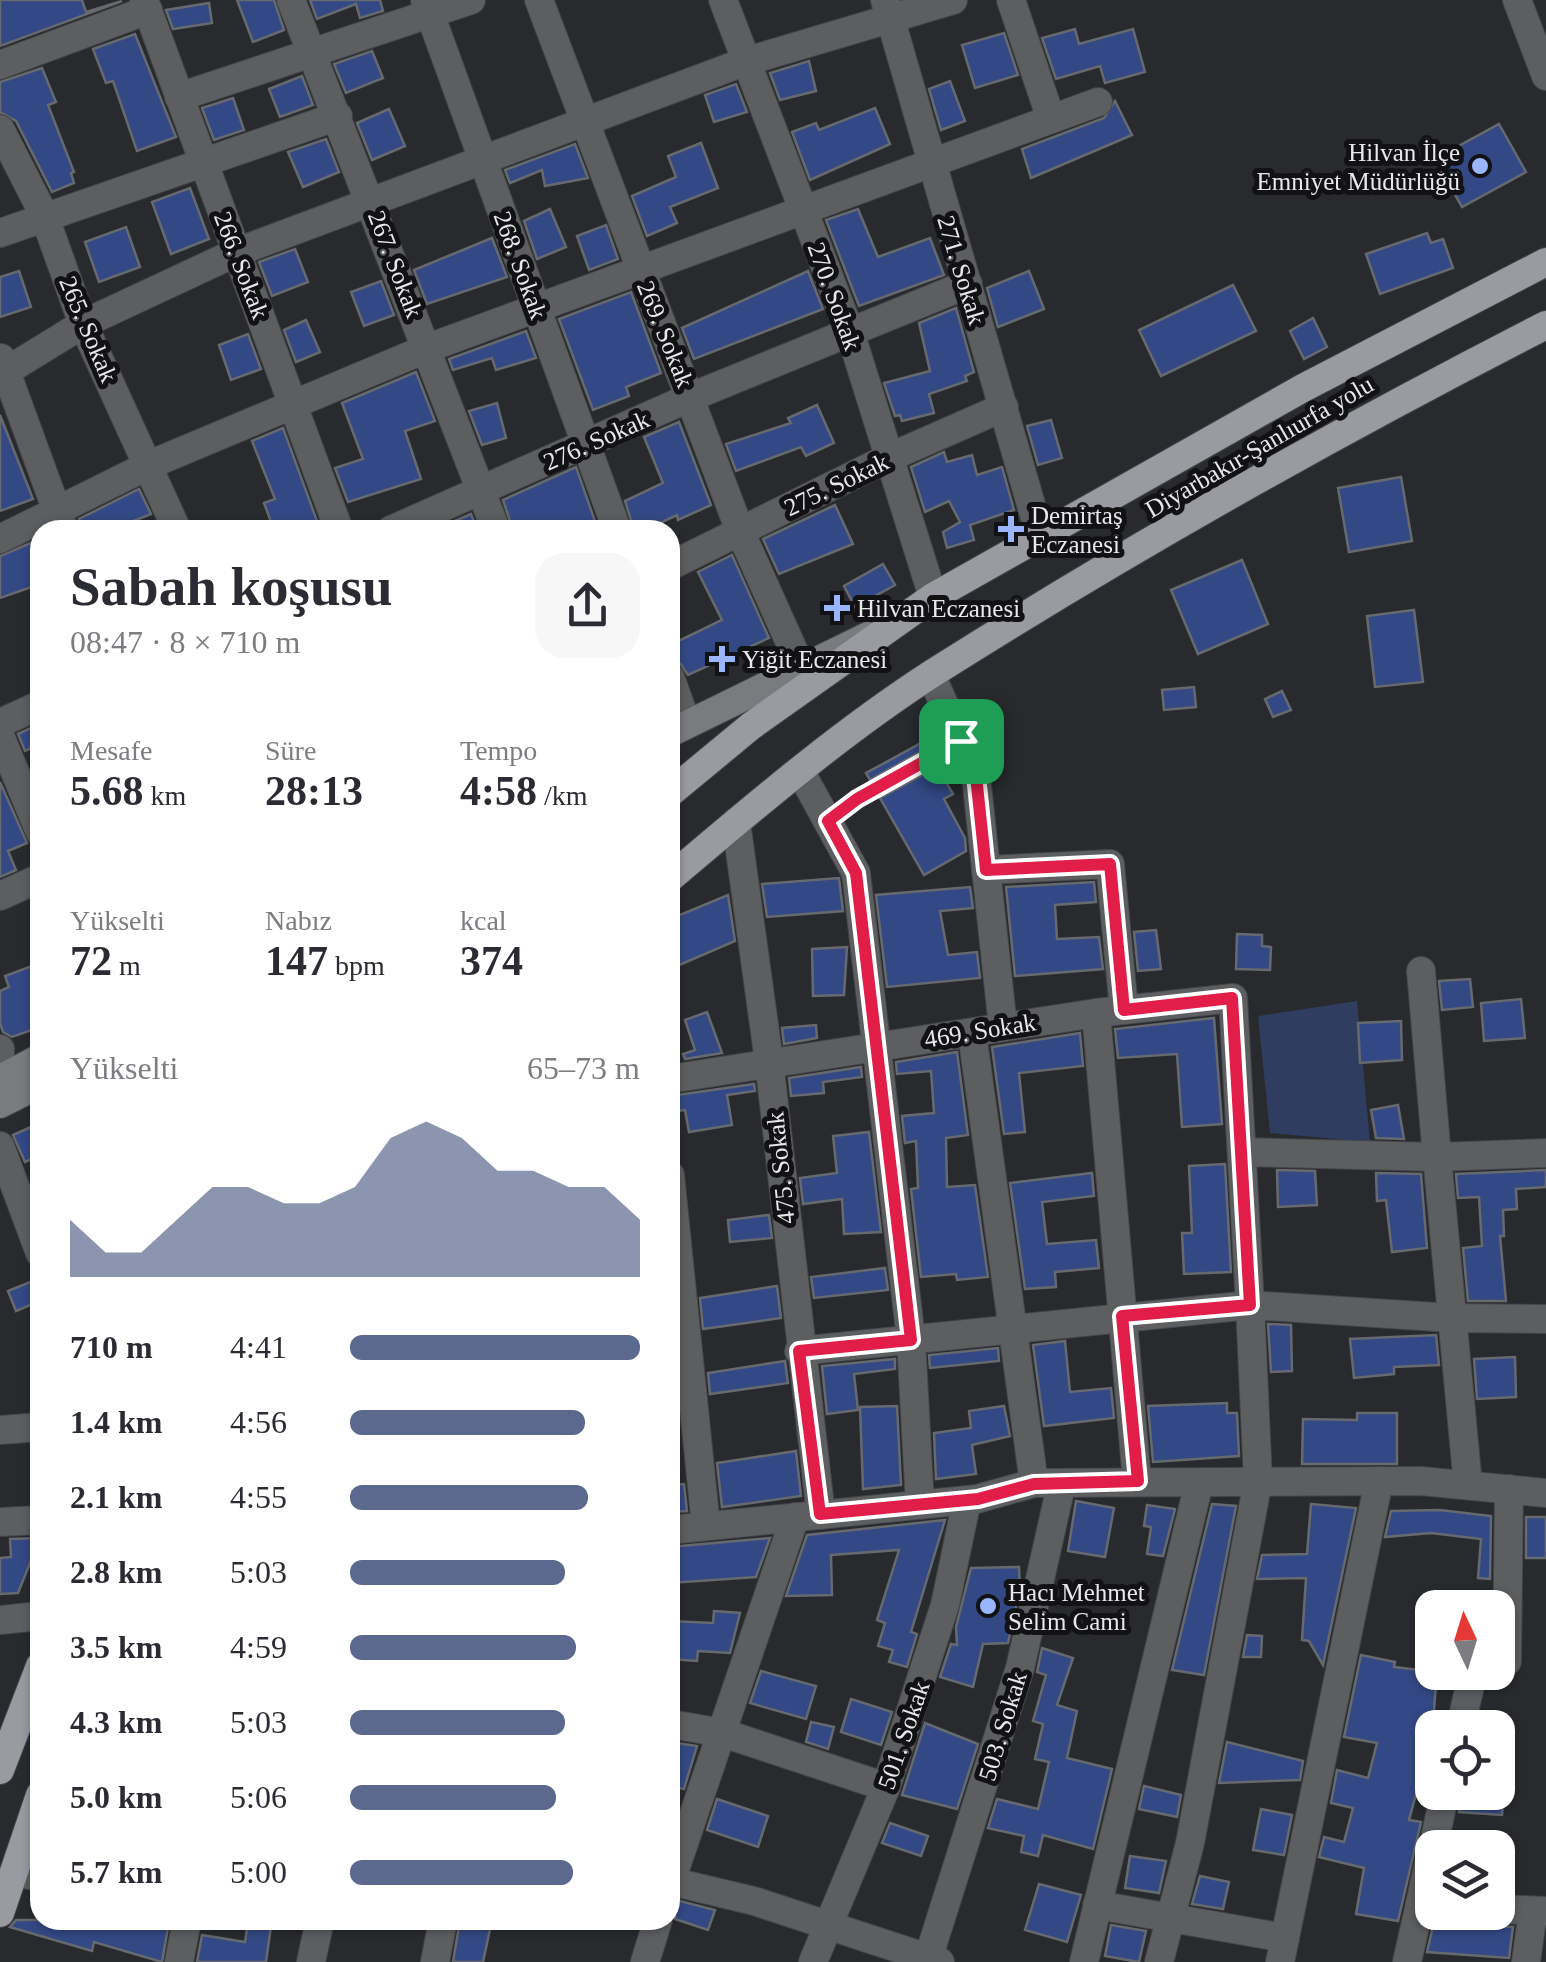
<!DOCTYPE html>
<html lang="tr">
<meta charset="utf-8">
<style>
:root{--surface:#fff;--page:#f7f7f7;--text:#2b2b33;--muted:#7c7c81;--accent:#5c698e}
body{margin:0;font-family:"Times New Roman",serif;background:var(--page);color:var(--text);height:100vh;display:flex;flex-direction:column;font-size:38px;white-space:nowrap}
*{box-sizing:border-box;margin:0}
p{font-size:32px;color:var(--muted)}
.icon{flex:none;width:55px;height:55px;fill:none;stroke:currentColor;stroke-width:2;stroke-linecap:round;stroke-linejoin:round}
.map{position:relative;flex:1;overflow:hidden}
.drawer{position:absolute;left:30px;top:520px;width:650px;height:1410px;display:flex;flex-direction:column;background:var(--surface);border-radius:30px;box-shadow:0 2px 8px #0004}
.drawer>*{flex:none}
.needle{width:65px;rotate:356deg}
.tools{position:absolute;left:1415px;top:1590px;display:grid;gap:20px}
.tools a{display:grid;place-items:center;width:100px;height:100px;border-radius:20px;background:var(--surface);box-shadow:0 2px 8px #0004;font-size:50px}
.pin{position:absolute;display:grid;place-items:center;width:85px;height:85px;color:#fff;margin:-42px;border-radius:20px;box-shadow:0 5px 15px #0006}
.round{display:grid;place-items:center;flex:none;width:105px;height:105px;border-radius:30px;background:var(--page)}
.summary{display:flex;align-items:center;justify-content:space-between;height:170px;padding:0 40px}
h1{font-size:55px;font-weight:600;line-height:75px}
.metrics{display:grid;grid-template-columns:repeat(3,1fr);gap:15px;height:170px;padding:10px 40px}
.metrics div{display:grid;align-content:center}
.metrics b{font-size:42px;font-weight:600}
.metrics small{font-size:28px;font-weight:400}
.metrics p{font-size:28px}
.chart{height:280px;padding:20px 40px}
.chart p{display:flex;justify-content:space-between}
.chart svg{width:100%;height:180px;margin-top:10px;fill:var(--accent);opacity:.7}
ul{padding:0 40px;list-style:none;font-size:32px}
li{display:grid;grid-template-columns:160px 120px 1fr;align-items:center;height:75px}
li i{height:25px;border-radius:12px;background:var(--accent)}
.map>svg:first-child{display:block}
</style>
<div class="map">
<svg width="1546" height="1962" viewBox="0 0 1546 1962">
<rect width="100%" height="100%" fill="#282a2e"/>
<!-- green -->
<path fill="#2f3d60" d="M1357 1001 1370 1142 1270 1133 1258 1016Z"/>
<!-- building -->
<g fill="#334985" stroke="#66696e" stroke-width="2.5">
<path d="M0 0H82L86 12 122 1 0 46Z"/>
<path d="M237 0H274L284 30 253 42Z"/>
<path d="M310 0H380L383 11 360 18 356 4 317 19Z"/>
<path d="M209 3 212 23 173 29 166 10Z"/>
<path d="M1075 29 1079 44 1133 29 1145 72 1105 83 1100 66 1056 79 1042 38Z"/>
<path d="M1004 33 1018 75 975 88 962 45Z"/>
<path d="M135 34 176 137 137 151 113 81 106 83 93 49Z"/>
<path d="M372 51 383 78 346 93 334 64Z"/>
<path d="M809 61 816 91 780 100 770 73Z"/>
<path d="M42 68 56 102 48 105 74 172 71 173 74 183 52 192 16 121 0 112V82Z"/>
<path d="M302 76 313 105 280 117 269 89Z"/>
<path d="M950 81 965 121 941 130 929 89Z"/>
<path d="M736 84 747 112 714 122 705 95Z"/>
<path d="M233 98 244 130 214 140 202 108Z"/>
<path d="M1115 101 1132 135 1031 178 1022 149 1104 118Z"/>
<path d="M875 108 890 144 810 180 792 132 816 123 819 130Z"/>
<path d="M389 109 405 146 372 160 357 123Z"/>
<path d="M1499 124 1526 172 1462 207 1435 159Z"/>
<path d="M326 139 339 172 303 187 288 152Z"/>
<path d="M701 143 718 188 670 207 677 223 647 236 632 196 676 177 668 156Z"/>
<path d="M575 144 588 178 545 186 542 170 510 183 505 170Z"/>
<path d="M190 188 209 239 171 254 152 202Z"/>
<path d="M550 209 566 247 537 259 524 221Z"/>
<path d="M858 209 878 257 930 238 944 275 859 306 826 220Z"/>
<path d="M606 225 618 259 589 270 577 236Z"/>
<path d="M126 227 140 267 99 282 85 242Z"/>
<path d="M1427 233 1431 243 1443 239 1453 268 1380 294 1366 254Z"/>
<path d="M492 238 507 277 427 304 414 270Z"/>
<path d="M295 249 308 282 272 296 259 262Z"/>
<path d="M19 271 31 307 0 317V277Z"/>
<path d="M808 271 823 309 694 359 682 328Z"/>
<path d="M1029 271 1044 309 998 327 987 288Z"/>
<path d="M381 281 394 315 364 326 351 292Z"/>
<path d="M1233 285 1256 331 1161 376 1139 330Z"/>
<path d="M631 292 661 373 626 387 629 396 593 410 559 319Z"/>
<path d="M956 308 974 372 965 376 967 381 929 394 934 413 902 421 900 415 895 416 884 383 930 371 919 323Z"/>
<path d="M1313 318 1327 347 1304 359 1290 331Z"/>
<path d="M306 320 320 352 296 362 284 330Z"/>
<path d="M526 331 536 358 496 370 492 358 453 370 449 359Z"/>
<path d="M248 334 261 369 231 380 219 345Z"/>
<path d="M416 372 435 421 405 431 421 479 348 502 335 468 363 459 342 403Z"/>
<path d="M497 403 506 438 482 445 469 411Z"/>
<path d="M817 405 834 443 806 456 801 447 736 471 726 444 791 423 788 418Z"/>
<path d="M0 415 33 499 0 511Z"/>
<path d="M1051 420 1062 458 1038 465 1027 426Z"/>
<path d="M679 422 711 505 678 520 677 515 645 530H634L625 501 663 483 644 437Z"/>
<path d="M283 428 317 521 294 530H274L264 503 275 499 252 441Z"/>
<path d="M944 452 947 462 972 455 977 475 1002 467 1014 510 970 525 974 540 947 548 943 532 960 522 949 501 925 512 911 467Z"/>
<path d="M576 467 598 530H513L503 500Z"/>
<path d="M1401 477 1412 541 1349 552 1338 488Z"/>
<path d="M139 489 151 514 111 530H81L79 519Z"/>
<path d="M835 505 853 544 779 574 763 539Z"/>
<path d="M471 514 477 530H434Z"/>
<path d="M40 539V584L0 598V556Z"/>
<path d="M732 555 769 638 688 675 680 663 670 660V645L722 620 698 572Z"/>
<path d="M1242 560 1268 624 1198 654 1171 590Z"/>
<path d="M883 564 895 585 855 607 844 586Z"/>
<path d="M1414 610 1423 682 1375 687 1367 616Z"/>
<path d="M1194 687 1196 707 1164 710 1162 690Z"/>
<path d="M1282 691 1291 710 1273 717 1265 699Z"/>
<path d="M40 724V745L25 751 18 734Z"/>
<path d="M923 742 927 748 870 780 866 773Z"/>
<path d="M937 767 953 794 944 799 965 838 966 851 924 875 880 798Z"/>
<path d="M0 782 27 843 8 851 16 870 0 877Z"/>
<path d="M839 878 843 911 767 917 762 884Z"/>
<path d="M1094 882 1096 902 1055 905 1057 939 1099 937 1103 969 1015 976 1006 887Z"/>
<path d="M970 887 973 908 940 911 948 955 977 952 980 978 887 987 876 895Z"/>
<path d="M728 895 735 941 670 969V919Z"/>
<path d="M1156 930 1161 969 1138 971 1134 932Z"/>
<path d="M1237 934 1262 935V946L1271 947 1270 970 1236 969Z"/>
<path d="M847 947 844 995 813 996 812 949Z"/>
<path d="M40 963V1027L12 1037 3 1032 0 1023V991L9 987 5 976Z"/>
<path d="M1470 979 1473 1007 1442 1010 1439 981Z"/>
<path d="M1521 999 1525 1038 1484 1041 1481 1003Z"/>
<path d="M707 1012 722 1053 685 1059 683 1054 695 1050 685 1020Z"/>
<path d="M1214 1018 1222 1124 1182 1127 1177 1054 1118 1058 1115 1029Z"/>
<path d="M1401 1021 1402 1060 1360 1063 1358 1023Z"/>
<path d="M816 1025 817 1038 784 1044 782 1028Z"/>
<path d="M1080 1033 1083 1066 1019 1073 1025 1132 1004 1134 992 1047Z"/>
<path d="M957 1052 968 1135 946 1138 947 1187 975 1185 988 1277 957 1280 956 1274 921 1277 911 1189 918 1188 916 1141 905 1143 902 1116 934 1113 931 1071 897 1074 896 1062Z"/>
<path d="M861 1067 862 1077 823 1082 824 1093 791 1096 789 1078Z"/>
<path d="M754 1084 755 1091 727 1095 732 1125 689 1132 685 1110 670 1112V1096Z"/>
<path d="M1398 1105 1404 1139 1376 1138 1371 1110Z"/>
<path d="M40 1123V1155L25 1162 13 1135Z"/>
<path d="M869 1132 881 1232 844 1234 842 1199 803 1204 800 1178 837 1173 833 1136Z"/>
<path d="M1225 1164 1231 1272 1184 1274 1182 1233H1192L1189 1166Z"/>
<path d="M1277 1170 1315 1171 1317 1205 1278 1207Z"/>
<path d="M1546 1170V1187L1516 1189 1517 1209 1503 1210 1504 1236H1500L1506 1301H1468L1463 1248 1482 1246 1479 1197 1458 1198 1456 1174Z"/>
<path d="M1092 1173 1094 1196 1042 1202 1047 1244 1096 1240 1099 1268 1055 1272 1056 1287 1025 1289 1010 1183Z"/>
<path d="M1376 1173 1421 1174 1427 1248 1392 1252 1386 1200 1377 1201Z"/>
<path d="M769 1215 772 1238 730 1242 728 1220Z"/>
<path d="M885 1268 888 1290 814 1298 811 1277Z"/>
<path d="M40 1278V1301L16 1311 8 1291Z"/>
<path d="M777 1286 781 1318 703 1329 700 1298Z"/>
<path d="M1268 1324 1291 1325 1292 1371 1271 1372Z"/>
<path d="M1436 1335 1439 1365 1394 1367V1374L1354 1378 1350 1339Z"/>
<path d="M1065 1341 1070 1392 1111 1388 1114 1418 1044 1426 1033 1345Z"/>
<path d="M998 1348 999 1361 930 1368 929 1355Z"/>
<path d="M1515 1357 1516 1397 1477 1399 1474 1359Z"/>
<path d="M895 1359V1369L854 1374 858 1410 827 1414 822 1366Z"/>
<path d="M785 1361 788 1383 710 1394 708 1373Z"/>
<path d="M1227 1403V1413H1237L1239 1456 1153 1462 1148 1406Z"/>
<path d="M897 1406 901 1485 863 1489 860 1407Z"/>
<path d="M1004 1406 1010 1436 972 1445 976 1474 936 1479 934 1433 971 1428 969 1411Z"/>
<path d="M1357 1413H1397V1464H1302L1303 1419 1357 1420Z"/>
<path d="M796 1451 801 1496 722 1507 717 1463Z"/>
<path d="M684 1484 687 1511 670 1512V1485Z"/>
<path d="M1076 1501 1114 1508 1105 1557 1068 1551Z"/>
<path d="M1212 1504 1236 1506 1204 1675 1172 1670Z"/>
<path d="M1311 1504 1356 1508 1323 1665 1309 1641 1302 1640 1306 1578 1257 1579 1262 1555 1307 1554Z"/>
<path d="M1147 1505 1175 1509 1163 1556 1147 1554 1151 1527 1144 1526Z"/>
<path d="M1440 1510 1491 1516 1490 1579 1478 1578 1481 1539 1431 1533 1385 1537 1391 1511Z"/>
<rect x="1526" y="1517" width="20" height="41"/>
<path d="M945 1520 911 1632 917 1634 907 1667 889 1662 893 1650 878 1646 885 1623 877 1620 899 1550 831 1555 832 1595 786 1596 807 1535Z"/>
<path d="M40 1538 18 1593 0 1594V1558L11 1557 10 1539Z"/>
<path d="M770 1538 756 1577 670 1583V1547Z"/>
<path d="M1019 1567 1020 1589 1008 1643 983 1644 973 1687 940 1677 951 1644 957 1645 956 1627 971 1568Z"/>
<path d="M714 1611 740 1613 730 1653 698 1651 697 1661 670 1659V1621L713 1623Z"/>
<path d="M1247 1635 1262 1636 1261 1657H1243Z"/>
<path d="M1042 1648 1073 1658 1057 1705 1077 1711 1067 1758 1112 1769 1093 1849 1043 1835 1038 1856 1021 1852 1024 1836 988 1828 997 1799 1038 1809 1049 1762 1035 1759 1043 1724 1033 1721 1046 1675 1037 1672Z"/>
<path d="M1361 1655 1395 1662 1394 1667 1437 1672 1432 1735 1409 1820 1421 1822 1398 1921 1356 1914 1364 1868 1319 1857 1324 1837 1344 1842 1353 1808 1331 1803 1337 1770 1368 1778 1377 1743 1344 1737Z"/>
<path d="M761 1671 816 1686 806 1719 750 1703Z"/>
<path d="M851 1699 892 1712 881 1745 841 1732Z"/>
<path d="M811 1722 834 1727 828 1749 806 1742Z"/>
<path d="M925 1723 978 1744 957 1809 902 1795Z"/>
<path d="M670 1742 697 1746 684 1789 670 1786Z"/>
<path d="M1227 1742 1303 1761 1300 1780 1219 1783Z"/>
<path d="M1144 1786 1181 1795 1177 1817 1139 1809Z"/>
<path d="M1462 1792H1504L1502 1815 1459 1812Z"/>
<path d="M717 1799 768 1816 758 1847 707 1830Z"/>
<path d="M1261 1809 1292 1815 1284 1855 1253 1850Z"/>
<path d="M890 1823 928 1836 921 1856 882 1843Z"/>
<path d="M1130 1856 1166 1861 1159 1893 1125 1888Z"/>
<path d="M1200 1876 1229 1882 1223 1909 1192 1904Z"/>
<path d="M1039 1884 1081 1895 1067 1942 1025 1930Z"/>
<path d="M676 1900 715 1910 708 1930 675 1919Z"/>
<path d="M1446 1916 1483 1918 1496 1926 1513 1927 1509 1958 1427 1952 1434 1922Z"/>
<path d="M16 1920H161L169 1922 162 1962 94 1942 92 1951 10 1927Z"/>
<path d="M460 1920H492L483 1962H453Z"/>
<path d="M248 1922 271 1926 266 1962H197L202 1935 245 1942Z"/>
<path d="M1111 1925 1146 1931 1139 1962 1105 1956Z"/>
</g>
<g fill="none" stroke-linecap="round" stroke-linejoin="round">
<!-- service casing -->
<g stroke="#434548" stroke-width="16">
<path id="service" d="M828 821 857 799 961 741"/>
</g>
<!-- minor casing -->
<g stroke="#434548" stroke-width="30">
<g id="minor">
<path d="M144 0 339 530"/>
<path d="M291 0 496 530"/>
<path d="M425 0 617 530"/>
<path d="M539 0 740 531 800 665"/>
<path d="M723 0 850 332 933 597"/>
<path d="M885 0 1041 539"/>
<path d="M1011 0 1051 119"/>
<path d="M1517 0 1546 76"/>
<path d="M0 65 148 10"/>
<path d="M179 97 471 0"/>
<path d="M0 129 44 215 83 324 177 530"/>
<path d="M0 233 338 116"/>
<path d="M1 358 64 530"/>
<path d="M0 375 83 324 237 252 744 62 953 0"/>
<path d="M391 530 691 397 968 284"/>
<path d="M0 539 149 465 428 348 1098 102"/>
<path d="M670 566 888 458 1004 407"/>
<path d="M931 675 976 776 1003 1027"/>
<path d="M670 677 687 724"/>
<path d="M0 723 40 705"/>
<path d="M0 736 40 832"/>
<path d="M800 771 856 873 911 1339 920 1505"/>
<path d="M736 822 769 1061 821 1515"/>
<path d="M986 870 1110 864 1124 1010"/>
<path d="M0 896 40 878"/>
<path d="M1421 971 1437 1157 1546 1153"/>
<path d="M1096 1013 1137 1481"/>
<path d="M972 1033 1034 1483"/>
<path d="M0 1049V1055"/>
<path d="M670 1079 1096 1013 1233 998 1250 1305 799 1351"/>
<path d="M0 1146 40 1253"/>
<path d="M1242 1152 1437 1157 1468 1485"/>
<path d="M670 1175 706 1526"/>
<path d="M0 1430 40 1427"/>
<path d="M0 1522 40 1520"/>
<path d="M1498 1666 1507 1661 1509 1489"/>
<path d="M670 1724 723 1733 886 1787"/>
<path d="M1460 1728 1472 1678 1483 1672"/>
<path d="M1432 1848 1420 1904 1432 1905"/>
<path d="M1433 1848 1445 1792"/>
<path d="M14 1872 40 1877"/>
<path d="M670 1881 754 1901 940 1962"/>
<path d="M670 1884 795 1517"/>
<path d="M1097 1905 1285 1938"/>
<path d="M1498 1909 1546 1911"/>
<path d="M179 1962 187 1920"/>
<path d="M311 1962 320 1920"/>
<path d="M435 1962 443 1920"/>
<path d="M645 1962 658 1920"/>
<path d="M813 1962 886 1787 945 1605 967 1500"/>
<path d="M927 1962 1020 1668 1061 1486"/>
<path d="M1084 1962 1199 1483"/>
<path d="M1159 1962 1190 1843 1258 1481 1250 1305 1452 1318 1546 1319"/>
<path d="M1280 1962 1379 1481"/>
<path d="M1407 1962 1420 1904"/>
<path d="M1526 1962 1533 1911"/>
</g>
</g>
<!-- tertiary casing -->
<g stroke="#434548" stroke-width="30">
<g id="tertiary">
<path d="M670 1530 977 1499 1034 1483 1421 1481 1546 1493"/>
<path d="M0 1620 40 1616"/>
</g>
</g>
<!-- secondary casing -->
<g stroke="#434548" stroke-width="30">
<g id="secondary">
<path d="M670 733 868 636"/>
<path d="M0 1079 40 1058"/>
<path d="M0 1104 40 1084"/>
</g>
</g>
<!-- trunk casing -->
<g stroke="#434548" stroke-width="30">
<g id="trunk">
<path d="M670 793 751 726 933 597 1303 388 1546 262"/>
<path d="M670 878C754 807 840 733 933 673 1132 547 1337 432 1546 325"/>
<path d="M0 1770 40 1666"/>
<path d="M0 1913 40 1795"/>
</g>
</g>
<!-- service -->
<use href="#service" stroke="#5d5e60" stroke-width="14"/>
<!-- minor -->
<use href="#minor" stroke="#5d5e60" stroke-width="28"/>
<!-- tertiary -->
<use href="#tertiary" stroke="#5d5e60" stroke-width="28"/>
<!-- secondary -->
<use href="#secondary" stroke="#797b7e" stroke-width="28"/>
<!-- trunk -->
<use href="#trunk" stroke="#999ba0" stroke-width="28"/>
</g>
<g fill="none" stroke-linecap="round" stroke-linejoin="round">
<!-- route casing -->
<g stroke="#fff" stroke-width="20">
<path id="route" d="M961 741 976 776 986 870 1110 864 1124 1010 1232 998 1250 1305 1122 1316 1138 1481 1034 1484 978 1499 820 1514 799 1351 911 1340 856 873 828 821 857 799Z"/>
</g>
<!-- route -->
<use href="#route" stroke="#e11d48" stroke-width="12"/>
</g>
<!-- markers -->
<g fill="#98b5fd" stroke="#121214" stroke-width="4">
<circle cx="1480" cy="166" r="10"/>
<path d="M1006 514h10v10h10v10h-10v10h-10v-10h-10v-10h10z"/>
<path d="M832 593h10v10h10v10h-10v10h-10v-10h-10v-10h10z"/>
<path d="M717 644h10v10h10v10h-10v10h-10v-10h-10v-10h10z"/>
<circle cx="988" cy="1606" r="10"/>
</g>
<g text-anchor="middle" stroke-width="10" stroke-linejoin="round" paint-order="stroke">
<!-- poi labels -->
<g font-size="25" fill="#e7e8eb" stroke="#121214" text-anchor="start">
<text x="1460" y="161" text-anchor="end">Hilvan İlçe<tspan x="1460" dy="29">Emniyet Müdürlüğü</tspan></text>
<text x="1031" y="524">Demirtaş<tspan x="1031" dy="29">Eczanesi</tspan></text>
<text x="857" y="617">Hilvan Eczanesi</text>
<text x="742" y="668">Yiğit Eczanesi</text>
<text x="1008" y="1601">Hacı Mehmet<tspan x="1008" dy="29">Selim Cami</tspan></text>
</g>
<!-- street labels -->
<g font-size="25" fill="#e7e8eb" stroke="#121214">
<text transform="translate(396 264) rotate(69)" y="9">267. Sokak</text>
<text transform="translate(242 265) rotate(69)" y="9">266. Sokak</text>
<text transform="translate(521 265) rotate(70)" y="9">268. Sokak</text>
<text transform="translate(962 270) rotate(73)" y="9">271. Sokak</text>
<text transform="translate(835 296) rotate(70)" y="9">270. Sokak</text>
<text transform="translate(89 329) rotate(67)" y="9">265. Sokak</text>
<text transform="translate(666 334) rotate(68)" y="9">269. Sokak</text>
<text transform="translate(596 440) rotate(-24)" y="9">276. Sokak</text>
<text transform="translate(1259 446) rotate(-30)" y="9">Diyarbakır-Şanlıurfa yolu</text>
<text transform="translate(836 484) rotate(-26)" y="9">275. Sokak</text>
<text transform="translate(980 1030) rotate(-9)" y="9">469. Sokak</text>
<text transform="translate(780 1168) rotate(-96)" y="9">475. Sokak</text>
<text transform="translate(1002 1726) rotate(-73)" y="9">503. Sokak</text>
<text transform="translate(903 1735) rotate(-71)" y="9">501. Sokak</text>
</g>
</g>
</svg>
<div class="tools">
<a><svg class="needle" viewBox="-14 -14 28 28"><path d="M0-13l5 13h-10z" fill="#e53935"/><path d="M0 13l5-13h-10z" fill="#7c7c81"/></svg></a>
<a><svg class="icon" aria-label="locate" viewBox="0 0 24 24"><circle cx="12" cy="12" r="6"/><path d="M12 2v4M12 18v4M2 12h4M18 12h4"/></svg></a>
<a><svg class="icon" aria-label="layers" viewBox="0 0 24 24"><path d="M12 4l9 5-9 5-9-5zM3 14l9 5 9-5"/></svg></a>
</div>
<div class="pin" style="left:961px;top:741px;background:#1e9e55"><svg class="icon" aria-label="arrive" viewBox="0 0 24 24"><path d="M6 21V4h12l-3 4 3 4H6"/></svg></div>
<section class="drawer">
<div class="summary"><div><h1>Sabah koşusu</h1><p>08:47 · 8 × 710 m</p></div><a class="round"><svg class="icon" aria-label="share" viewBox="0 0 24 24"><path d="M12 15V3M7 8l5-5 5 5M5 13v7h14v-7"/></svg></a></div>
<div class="metrics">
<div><p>Mesafe</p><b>5.68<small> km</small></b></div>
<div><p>Süre</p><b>28:13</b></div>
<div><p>Tempo</p><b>4:58<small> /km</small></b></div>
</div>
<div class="metrics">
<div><p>Yükselti</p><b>72<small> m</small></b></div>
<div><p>Nabız</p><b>147<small> bpm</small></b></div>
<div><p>kcal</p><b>374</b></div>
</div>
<div class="chart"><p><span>Yükselti</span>65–73 m</p>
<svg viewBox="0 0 160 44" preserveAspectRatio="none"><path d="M0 44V30L10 38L20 38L30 30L40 22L50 22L60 26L70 26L80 22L90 10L100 6L110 10L120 18L130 18L140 22L150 22L160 30V44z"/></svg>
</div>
<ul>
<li><b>710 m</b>4:41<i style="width:100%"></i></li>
<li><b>1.4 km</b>4:56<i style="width:81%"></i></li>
<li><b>2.1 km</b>4:55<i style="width:82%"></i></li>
<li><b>2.8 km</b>5:03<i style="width:74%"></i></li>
<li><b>3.5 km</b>4:59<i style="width:78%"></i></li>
<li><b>4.3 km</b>5:03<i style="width:74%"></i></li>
<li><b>5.0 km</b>5:06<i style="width:71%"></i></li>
<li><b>5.7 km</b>5:00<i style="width:77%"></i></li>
</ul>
</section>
</div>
